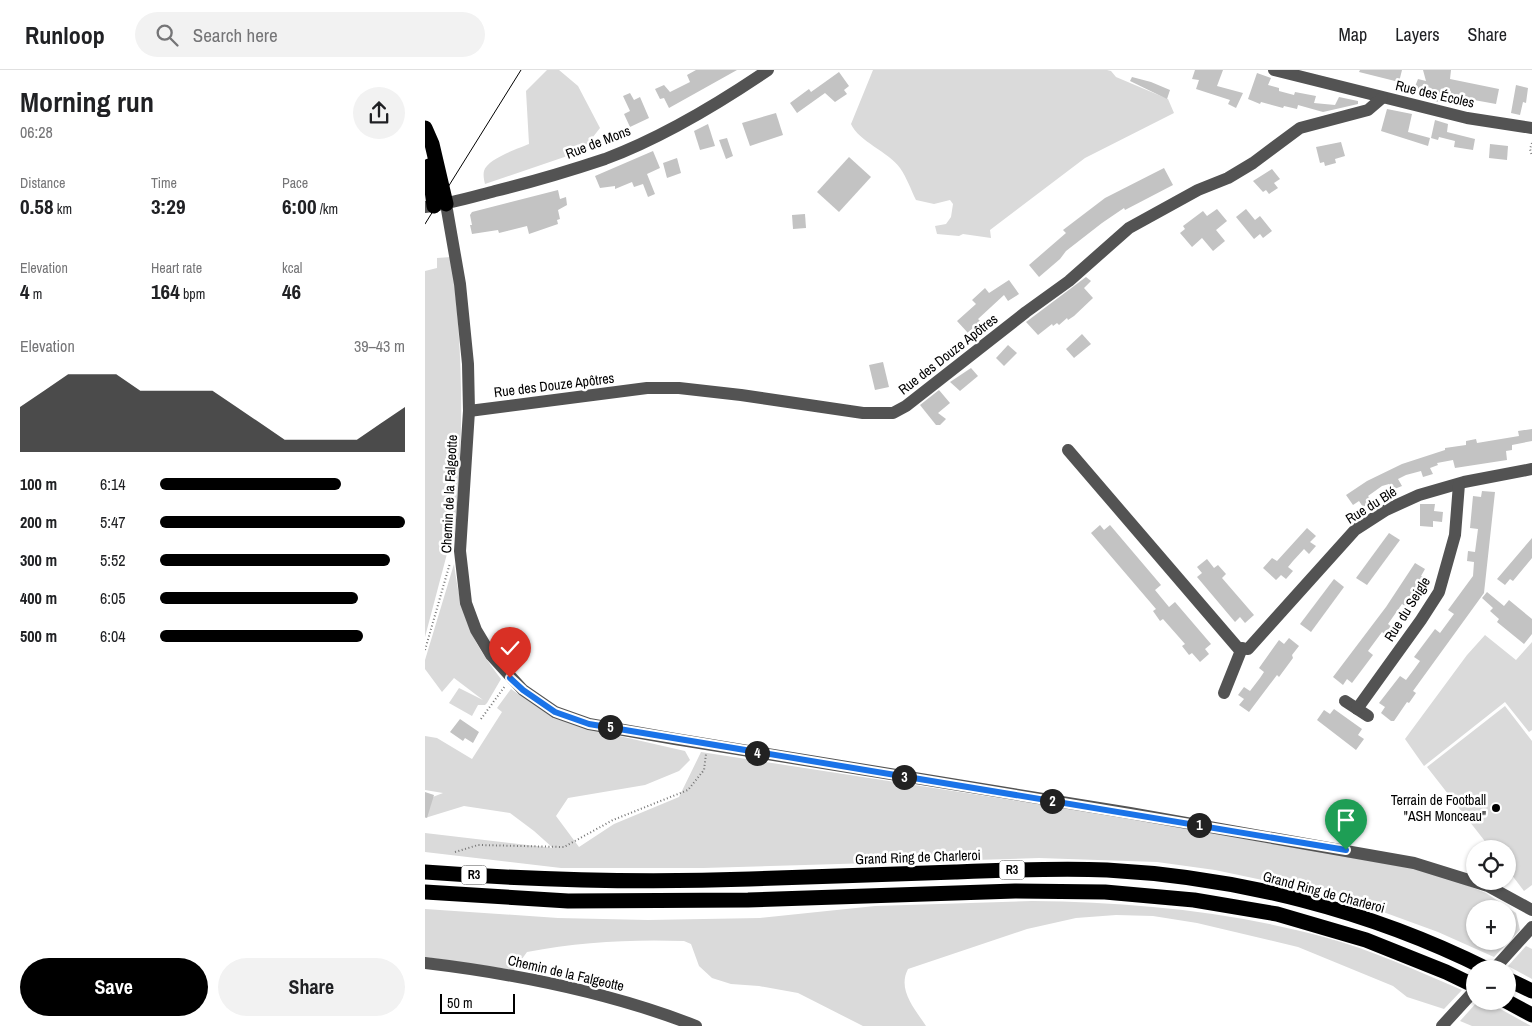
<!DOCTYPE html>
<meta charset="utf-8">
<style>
:root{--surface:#fff;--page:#f2f2f2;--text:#202124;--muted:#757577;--line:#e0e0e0;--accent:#000}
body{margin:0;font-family:"Archivo Narrow",sans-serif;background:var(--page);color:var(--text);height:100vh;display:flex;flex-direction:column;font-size:19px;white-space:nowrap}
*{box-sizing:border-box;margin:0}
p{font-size:16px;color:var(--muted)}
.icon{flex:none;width:28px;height:28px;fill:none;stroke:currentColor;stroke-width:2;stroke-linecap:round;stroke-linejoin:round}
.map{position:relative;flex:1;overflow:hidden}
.details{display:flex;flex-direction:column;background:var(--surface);width:425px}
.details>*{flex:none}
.buttons{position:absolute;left:1041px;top:770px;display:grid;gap:10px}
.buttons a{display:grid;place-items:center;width:50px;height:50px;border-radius:50%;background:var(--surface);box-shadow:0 1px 4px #0004;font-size:25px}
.scale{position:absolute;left:15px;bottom:12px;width:75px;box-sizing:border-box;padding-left:5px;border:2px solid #000;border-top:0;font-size:14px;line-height:18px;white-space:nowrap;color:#000;-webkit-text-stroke:4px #fff;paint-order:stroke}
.pin{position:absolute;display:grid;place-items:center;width:42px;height:42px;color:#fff;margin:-51px -21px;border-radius:50% 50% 50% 0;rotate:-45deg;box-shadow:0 0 5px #0007}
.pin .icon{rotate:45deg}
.km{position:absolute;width:25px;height:25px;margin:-12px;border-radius:50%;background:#222;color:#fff;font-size:14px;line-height:25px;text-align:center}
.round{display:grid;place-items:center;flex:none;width:52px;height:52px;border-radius:26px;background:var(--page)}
.head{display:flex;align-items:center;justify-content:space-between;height:85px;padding:0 20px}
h1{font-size:28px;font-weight:700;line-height:38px}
.metrics{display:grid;grid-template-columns:repeat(3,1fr);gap:8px;height:85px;padding:5px 20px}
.metrics div{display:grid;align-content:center}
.metrics b{font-size:21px;font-weight:700}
.metrics small{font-size:14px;font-weight:400}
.metrics p{font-size:14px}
.chart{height:140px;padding:10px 20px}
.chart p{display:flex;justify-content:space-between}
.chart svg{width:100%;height:90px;margin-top:5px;fill:var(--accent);opacity:.7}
.action{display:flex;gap:10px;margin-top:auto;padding:10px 20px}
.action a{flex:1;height:58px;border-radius:30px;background:var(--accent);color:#fff;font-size:20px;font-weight:700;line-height:58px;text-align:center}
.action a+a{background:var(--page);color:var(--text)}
ul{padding:0 20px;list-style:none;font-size:16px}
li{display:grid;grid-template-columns:80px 60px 1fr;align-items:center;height:38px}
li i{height:12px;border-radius:6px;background:var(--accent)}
header{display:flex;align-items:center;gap:30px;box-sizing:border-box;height:70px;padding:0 25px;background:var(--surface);border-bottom:1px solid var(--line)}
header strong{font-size:24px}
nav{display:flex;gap:28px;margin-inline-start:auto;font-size:18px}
.search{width:350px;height:45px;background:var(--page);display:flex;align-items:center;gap:12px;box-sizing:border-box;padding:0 18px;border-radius:28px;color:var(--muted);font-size:19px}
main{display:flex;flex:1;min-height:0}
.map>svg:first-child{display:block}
</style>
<header>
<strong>Runloop</strong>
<div class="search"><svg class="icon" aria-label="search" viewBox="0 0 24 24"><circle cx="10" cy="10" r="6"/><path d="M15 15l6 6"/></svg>Search here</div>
<nav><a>Map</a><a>Layers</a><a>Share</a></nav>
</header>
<main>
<section class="details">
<div class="head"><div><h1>Morning run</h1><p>06:28</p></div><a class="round"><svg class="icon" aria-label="share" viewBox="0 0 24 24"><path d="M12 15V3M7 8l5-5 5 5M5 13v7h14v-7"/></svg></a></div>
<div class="metrics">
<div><p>Distance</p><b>0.58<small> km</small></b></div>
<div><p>Time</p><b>3:29</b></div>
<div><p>Pace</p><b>6:00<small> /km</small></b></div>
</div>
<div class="metrics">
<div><p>Elevation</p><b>4<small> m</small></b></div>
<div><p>Heart rate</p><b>164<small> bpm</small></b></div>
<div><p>kcal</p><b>46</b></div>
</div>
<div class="chart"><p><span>Elevation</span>39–43 m</p>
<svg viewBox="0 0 160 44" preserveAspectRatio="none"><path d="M0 44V22L10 14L20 6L30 6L40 6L50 14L60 14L70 14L80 14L90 22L100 30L110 38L120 38L130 38L140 38L150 30L160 22V44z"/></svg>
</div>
<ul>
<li><b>100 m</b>6:14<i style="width:74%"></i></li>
<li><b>200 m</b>5:47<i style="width:100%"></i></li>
<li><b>300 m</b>5:52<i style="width:94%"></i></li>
<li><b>400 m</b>6:05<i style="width:81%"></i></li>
<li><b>500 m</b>6:04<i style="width:83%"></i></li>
</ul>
<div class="action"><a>Save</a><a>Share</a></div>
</section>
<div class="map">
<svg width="1107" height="956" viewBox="0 0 1107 956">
<rect width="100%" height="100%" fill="#fff"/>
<!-- green -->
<g fill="#dadada" fill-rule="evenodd">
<path d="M122 0H134L153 16 175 58 157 81 60 114C59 110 58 105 59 101 62 89 92 79 104 74L101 21Z"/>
<path d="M448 0H682L686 1 691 7 743 29 749 43 660 88 565 160 566 168 538 164 534 166 512 164 510 156 521 154 526 147 528 134 525 130 509 134 491 130C486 120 482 108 475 98 464 82 433 71 426 54Z"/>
<path d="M26 187C39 281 39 375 29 469L23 480 0 567V201L12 198V188Z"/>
<path d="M29 494C32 516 36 539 45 559 52 577 64 593 76 609L62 633 60 635H53L47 646 24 633 34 618 58 630 29 608 17 622 0 599V590Z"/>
<path d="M1060 565 1091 590 1107 572V660L1104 662 1080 632 999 696 980 669 1042 585Z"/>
<path d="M86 619 124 645 168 660 260 681 265 690 254 701 220 715 143 728 131 746 154 777 189 754 254 727 276 682 677 744 1009 802 1061 823 1091 843 1095 860 1069 887 1013 862 950 839 895 822 790 800 732 792 614 788 278 798H136L0 782V763L128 778 109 761 85 743 39 736 0 748V730L18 723 0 720V666L12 668 47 689 77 642 72 638ZM1050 839H1082V871H1050Z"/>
<path d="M1080 636 1107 671V815L1099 821 1083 800 1082 779H1066L1002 697Z"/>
<path d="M607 831C706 832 803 841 899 867 947 880 992 901 1037 920L1019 939 982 927 968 916 873 877 772 853 728 846 691 845 651 848 602 859 483 899C472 920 490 939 501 956H438L373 923 334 916 306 914 287 908 274 896 266 874 259 871C207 869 154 872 102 882L89 900 0 887V839L133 848 223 850 335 848 450 836Z"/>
<path d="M1101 876 1107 879V909L1083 896Z"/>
<path d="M1053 931H1061L1106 956H1047L1035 951Z"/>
</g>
<!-- building -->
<g fill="#c3c3c3">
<path d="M271 0H312L244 38 239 28 235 29 230 19 239 15 245 22 265 12 262 5Z"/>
<path d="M770 0H798L792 16 818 23 811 38 803 34 805 30 771 19 774 10 767 9Z"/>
<path d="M935 0H977L974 12 934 2Z"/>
<path d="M998 0H1026L1025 9 1074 19 1071 34 1016 24 1014 32 994 27 995 20 989 19 993 9 1001 11Z"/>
<path d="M414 2 424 16 419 20 422 24 410 32 400 23 372 43 365 33 384 19 386 22Z"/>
<path d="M832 3 846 8 843 15 854 18V21L869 25 870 22 891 26 889 33 910 35 914 27 933 31V34L898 42 873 35 872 39 859 36 858 38 836 32 835 34 823 29Z"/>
<path d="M707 7 726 12 745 20 742 29 705 11Z"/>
<path d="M1091 15 1103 18 1101 33 1098 32 1095 45 1086 43Z"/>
<path d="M205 23 209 30 215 27 224 48 205 57 199 44 205 41 198 26Z"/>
<path d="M962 39 987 44 983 62 1005 68 1003 76 956 61Z"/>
<path d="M351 43 358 65 325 76 317 53Z"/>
<path d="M1010 50 1023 54 1022 62 1050 69 1048 80 1029 77 1030 71 1014 67 1013 70 1006 68Z"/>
<path d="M283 54 290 76 275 80 269 61Z"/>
<path d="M302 68 308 86 301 89 294 70Z"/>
<path d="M916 72 920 86 910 89 911 93 900 96 899 92 895 93 891 77Z"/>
<path d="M1065 74 1083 76 1082 90 1064 88Z"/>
<path d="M228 81 235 98 222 104 230 124 223 127 218 114 209 117 207 112 190 119V116L175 118 170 106Z"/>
<path d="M424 87 446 107 414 142 392 122Z"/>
<path d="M252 88 256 103 242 108 238 93Z"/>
<path d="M739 98 748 115 700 140 699 138 677 153 641 181 635 189 614 207 604 195 641 163 638 160 680 128Z"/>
<path d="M847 99 855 109 849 113 853 118 844 124 841 120 838 122 828 111Z"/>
<path d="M133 120 135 129 141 127 142 135 133 140 135 149 132 150 133 154 104 164 102 156 74 163 73 160 47 164 45 155H47L45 145 47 142Z"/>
<path d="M792 139 802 151 791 160 800 171 788 181 777 168 767 177 755 163 760 159 758 156 778 141 782 146Z"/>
<path d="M821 139 830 150 835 146 847 161 838 168 835 164 829 169 811 147Z"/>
<path d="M380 144 381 158 368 159 367 145Z"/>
<path d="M661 207 666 211 659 218 668 228 649 246 643 250 642 248 634 255 632 253 628 256 627 254 613 265 601 252Z"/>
<path d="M584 210 594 224 583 231 579 225 553 249 555 251 543 263 532 251 551 234 547 230 560 218 564 223Z"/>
<path d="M657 264 666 274 649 288 641 279Z"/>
<path d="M583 275 592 283 579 296 571 288Z"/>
<path d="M458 292 464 317 450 320 444 295Z"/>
<path d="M546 298 553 306 535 321 525 312Z"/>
<path d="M514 320 525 333 513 343 521 349 515 355H511L495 335Z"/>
<path d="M1107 359V371L1087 375V380L1081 381 1082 390 1030 398 1028 390 1012 393 1013 395 1005 398 1008 404 998 407 996 401 981 405 973 409 977 416 967 420 964 414 957 416 943 426 947 431 938 437 934 431 928 435 921 425 942 411 977 394 1020 380V378L1041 375V371L1051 369 1052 373 1094 366 1093 361Z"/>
<path d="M1057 421 1070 422 1059 523 988 621 991 623 984 633 982 632 969 651H966L956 643 960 637 954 633 975 606 981 610 990 598 995 591 989 587 1010 559 1015 563 1029 544 1023 540 1048 506 1049 492 1042 491 1043 481 1050 482 1053 459 1045 458 1048 426 1056 427Z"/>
<path d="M995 434H1010L1009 441 1018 442 1017 452 1008 451V457L995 456Z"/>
<path d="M675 455 679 460 685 455 736 515 730 520 744 537 750 532 786 574 780 579 784 584 775 592 767 583 764 585 757 576 760 574 738 549 735 551 728 541 731 539 666 463Z"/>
<path d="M882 458 891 466 885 472 891 476 884 484 879 479 868 491 863 497 868 501 861 509 856 505 851 510 838 498 847 488 852 491Z"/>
<path d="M964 463 975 470 942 515 931 508Z"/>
<path d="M1107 468V488L1088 511 1085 509 1080 515 1072 509Z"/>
<path d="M782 489 789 498 793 495 801 504 797 508 829 545 820 553 815 547 810 552 772 507 777 503 772 497Z"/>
<path d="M990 493 1000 499 996 506 1002 509 983 538 977 534 963 554 968 558 962 566 957 562 943 581 948 585 927 613 922 609 918 615 908 607 961 537Z"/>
<path d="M909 509 919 517 886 562 875 554Z"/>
<path d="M1062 522 1079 536 1084 530 1107 549V564L1099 574 1072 552 1074 549 1065 541 1068 538 1057 528Z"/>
<path d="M864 568 874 576 867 585 868 588 854 607 852 605 824 642 814 635 819 629 813 625 819 617 825 621 835 608 839 602 834 598 854 570 859 574Z"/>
<path d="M909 639 937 659 933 665 939 669 931 680 892 650 899 640 905 644Z"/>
<path d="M35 649 54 662 48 673 40 668 38 671 25 662Z"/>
<path d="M0 722 9 725 2 748 0 747Z"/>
</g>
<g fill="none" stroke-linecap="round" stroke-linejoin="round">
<!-- path -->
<g stroke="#757575" stroke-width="2" stroke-dasharray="1 2.5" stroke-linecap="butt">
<path d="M1107 73 1105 79 1107 86"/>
<path d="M0 580 25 493"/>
<path d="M56 649 80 616"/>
<path d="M30 782 53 775 139 777 188 750 263 720 279 700 281 684"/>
</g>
<!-- minor -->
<g stroke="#535353" stroke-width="12">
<path d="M849 0 1042 48 1107 58"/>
<path d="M21 134 35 214 43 294 44 341 35 481 41 533 51 560 66 585 98 620 130 642 164 654 250 669 705 743 989 793 1063 816 1107 840"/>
<path d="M0 137C24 134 47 127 70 121 107 112 144 101 180 89 236 68 293 34 343 0"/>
<path d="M44 341 222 318H254L316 325 438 343H468L481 336 601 242 644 211 704 158 773 120 803 108 828 93 875 58 943 40 957 28"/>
<path d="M643 380 813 578 823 579 930 460 961 440 994 425 1039 412 1107 399"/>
<path d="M799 623 817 578"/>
<path d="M920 631 943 646"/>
<path d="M932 639 996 550 1014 522 1030 465 1034 414"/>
<path d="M0 893C92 904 184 922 271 956"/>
<path d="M1069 899 1107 857"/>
<path d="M1017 956 1050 920"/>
</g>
<!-- highway -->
<g stroke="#000" stroke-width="15">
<path d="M0 58 7 74 21 134"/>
<path d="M4 96 9 136"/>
<path d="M0 802C108 810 216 813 325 809 393 807 462 804 530 802 581 800 631 798 682 800 813 807 944 840 1062 899"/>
<path d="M0 822 143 831 323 830 590 821 680 822 769 830 852 844 941 870 1021 902 1050 916"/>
<path d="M1082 909 1107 921"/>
<path d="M1081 931 1107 945"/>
</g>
<!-- tram -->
<path stroke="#000" stroke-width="1" d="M0 154 96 0"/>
</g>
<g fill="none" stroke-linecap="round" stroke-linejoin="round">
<!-- route casing -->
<g stroke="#fff" stroke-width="10">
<path id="route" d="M85 608 98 620 130 642 164 654 921 780"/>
</g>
<!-- route -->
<use href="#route" stroke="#1a73e8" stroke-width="6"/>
</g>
<!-- markers -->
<circle fill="#000" stroke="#fff" stroke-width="2" cx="1071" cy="738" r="5"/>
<g text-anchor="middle" stroke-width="5" stroke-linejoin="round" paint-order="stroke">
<!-- shield labels -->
<g fill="#fff" stroke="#4c4c4c" stroke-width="1">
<rect x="574.5" y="790.5" width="25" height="19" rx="4"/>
<rect x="36.5" y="795.5" width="25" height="19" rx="4"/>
</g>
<g font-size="12" font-weight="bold" fill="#000">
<text x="587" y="804">R3</text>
<text x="49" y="809">R3</text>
</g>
<!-- street labels -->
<g font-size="14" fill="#000" stroke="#fff">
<text transform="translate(1010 24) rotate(13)" y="5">Rue des Écoles</text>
<text transform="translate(173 72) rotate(-21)" y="5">Rue de Mons</text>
<text transform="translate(523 284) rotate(-38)" y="5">Rue des Douze Apôtres</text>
<text transform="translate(129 315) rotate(-7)" y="5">Rue des Douze Apôtres</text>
<text transform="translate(24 424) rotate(-87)" y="5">Chemin de la Falgeotte</text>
<text transform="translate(946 435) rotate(-32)" y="5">Rue du Blé</text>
<text transform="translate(982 539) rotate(-58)" y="5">Rue du Seigle</text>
<text transform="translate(493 787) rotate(-2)" y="5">Grand Ring de Charleroi</text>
<text transform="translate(899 822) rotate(15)" y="5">Grand Ring de Charleroi</text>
<text transform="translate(141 903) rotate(13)" y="5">Chemin de la Falgeotte</text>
</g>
<!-- poi labels -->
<g font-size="14" fill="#000" stroke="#fff" text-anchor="end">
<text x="1061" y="735">Terrain de Football<tspan x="1061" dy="16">"ASH Monceau"</tspan></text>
</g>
</g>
</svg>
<div class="buttons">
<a><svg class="icon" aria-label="locate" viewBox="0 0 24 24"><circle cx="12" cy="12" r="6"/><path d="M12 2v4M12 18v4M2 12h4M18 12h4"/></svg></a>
<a>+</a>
<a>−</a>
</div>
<div class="scale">50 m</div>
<div class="pin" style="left:921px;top:780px;background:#1e9e55"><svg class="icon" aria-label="arrive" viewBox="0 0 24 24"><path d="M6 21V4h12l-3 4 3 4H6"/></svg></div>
<div class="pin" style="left:85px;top:608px;background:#d93025"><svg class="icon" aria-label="check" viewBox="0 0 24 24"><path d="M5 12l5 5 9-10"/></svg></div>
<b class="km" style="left:774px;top:755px">1</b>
<b class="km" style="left:627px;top:731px">2</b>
<b class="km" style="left:479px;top:707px">3</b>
<b class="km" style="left:332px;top:683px">4</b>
<b class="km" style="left:185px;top:657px">5</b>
</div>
</main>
